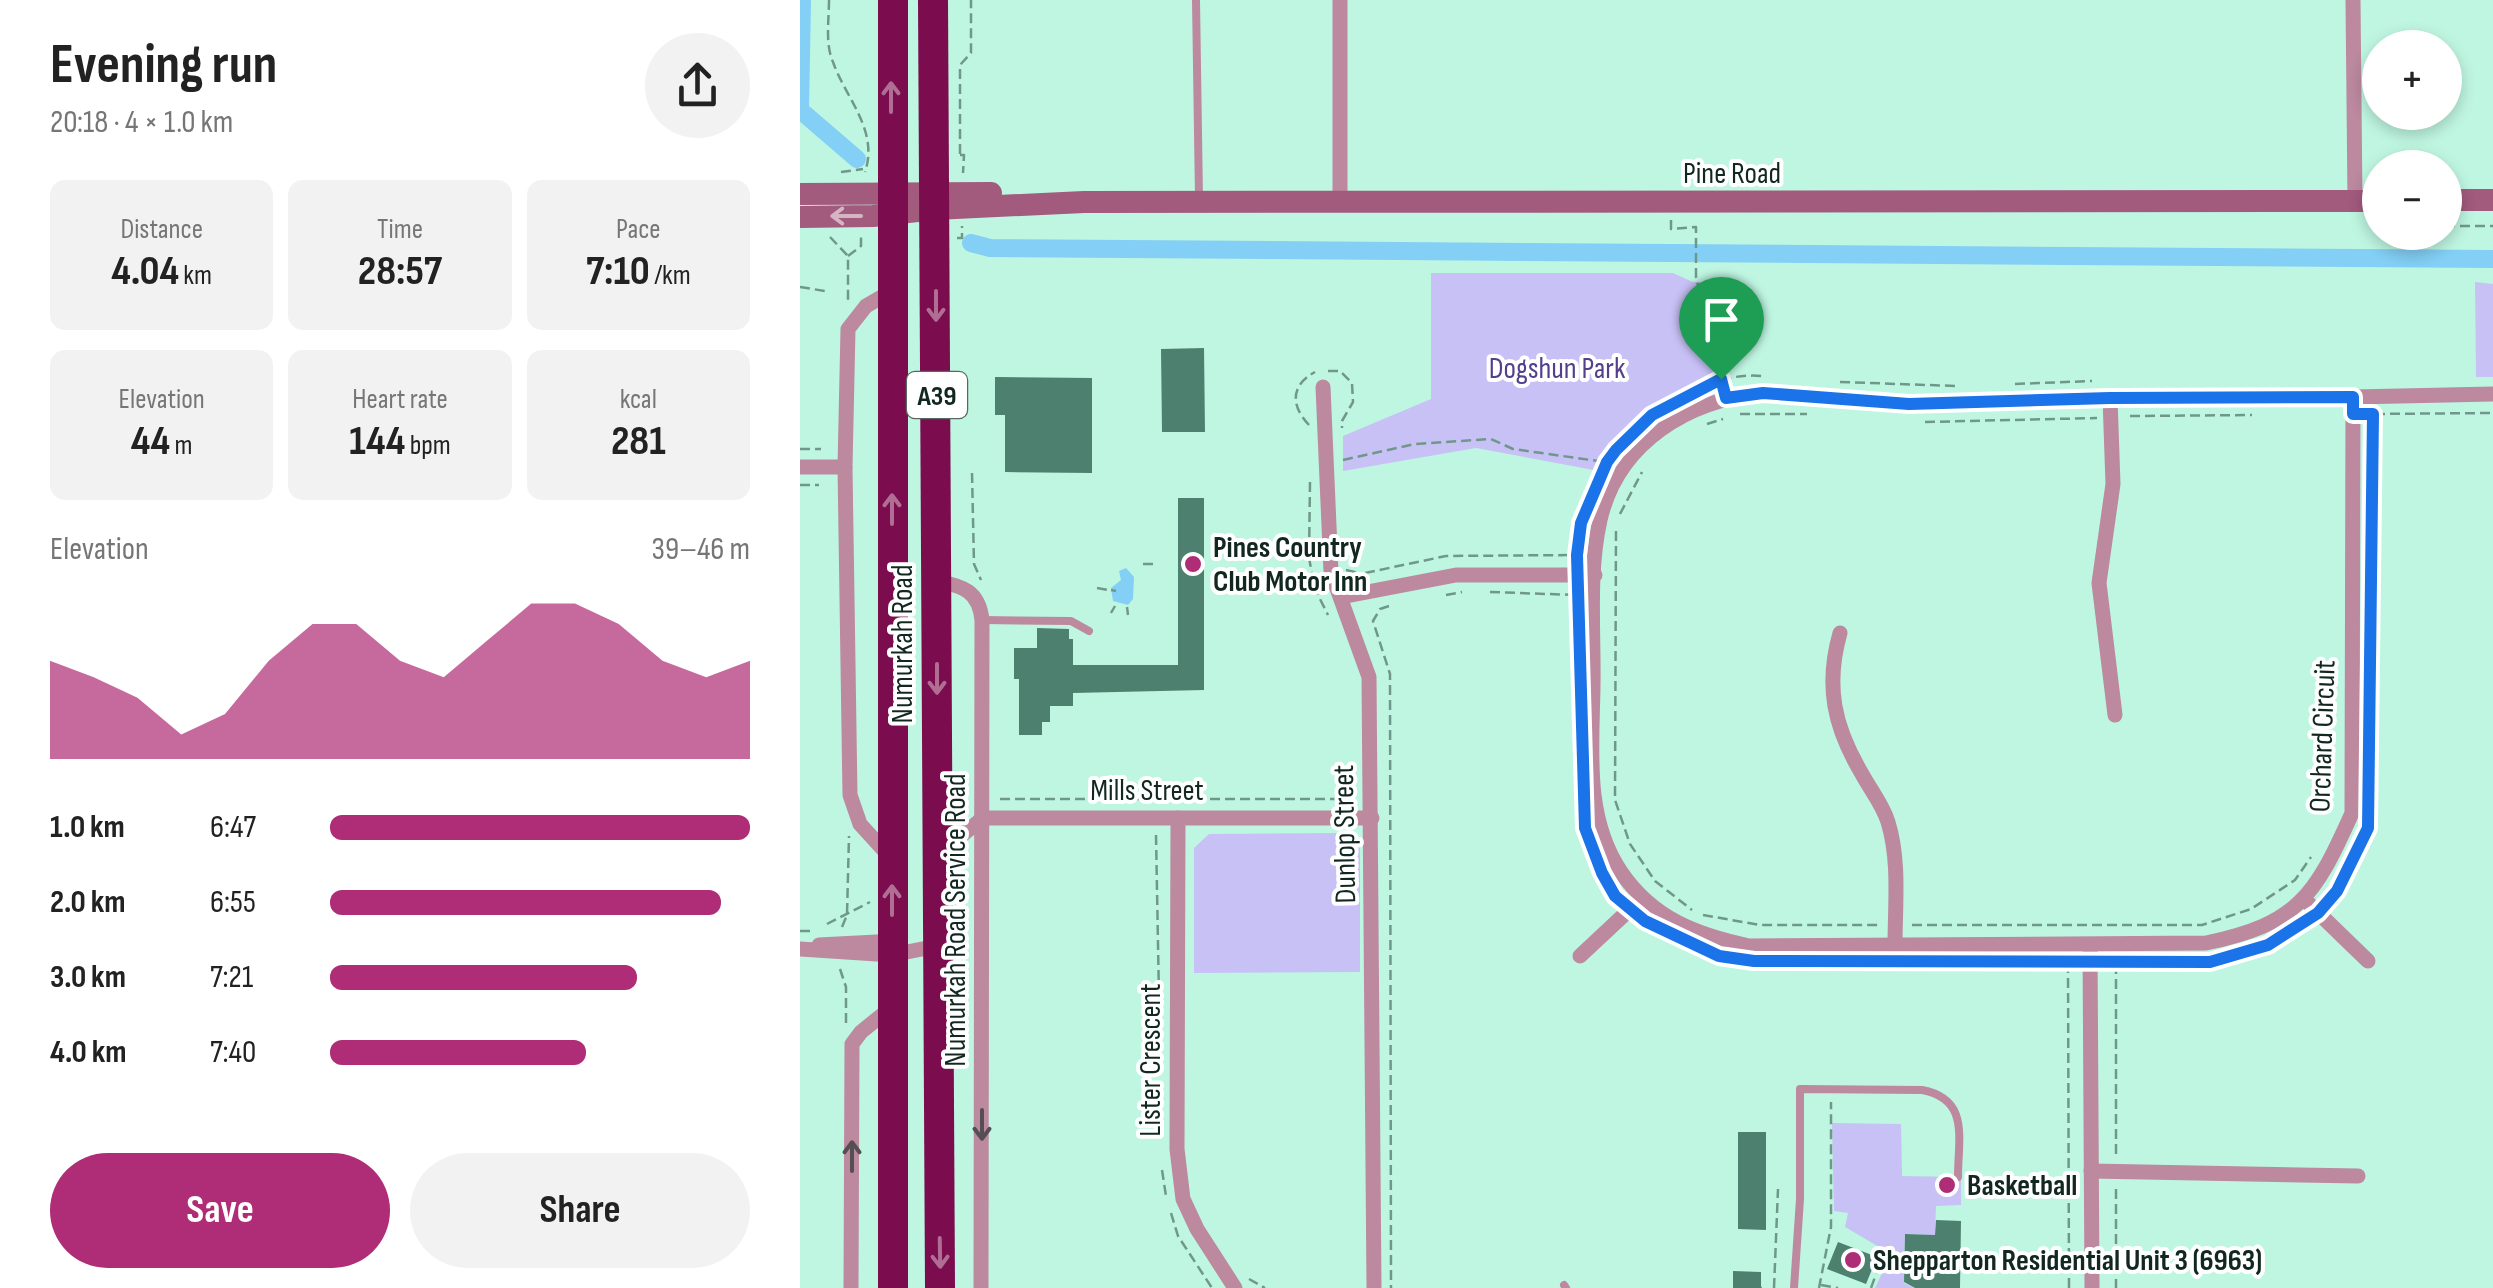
<!DOCTYPE html>
<meta charset="utf-8">
<style>
:root{--surface:#fff;--page:#f2f2f2;--text:#222;--muted:#767676;--accent:#af2c76}
body{margin:0;font-family:"Sofia Sans Condensed",sans-serif;background:var(--page);color:var(--text);height:100vh;display:flex;flex-direction:column;font-size:38px;white-space:nowrap}
*{box-sizing:border-box;margin:0}
p{font-size:32px;color:var(--muted)}
.icon{flex:none;width:55px;height:55px;fill:none;stroke:currentColor;stroke-width:2;stroke-linecap:round;stroke-linejoin:round}
.map{position:relative;flex:1;overflow:hidden}
.drawer{display:flex;flex-direction:column;background:var(--surface);width:800px}
.drawer>*{flex:none}
.controls{position:absolute;left:1562px;top:30px;display:grid;gap:20px}
.controls a{display:grid;place-items:center;width:100px;height:100px;border-radius:50%;background:var(--surface);box-shadow:0 5px 15px #0003;font-size:50px}
.pin{position:absolute;display:grid;place-items:center;width:85px;height:85px;color:#fff;margin:-102px -42px;border-radius:50% 50% 50% 0;rotate:-45deg;box-shadow:0 0 10px #0007}
.pin .icon{rotate:45deg}
.round{display:grid;place-items:center;flex:none;width:105px;height:105px;border-radius:52px;background:var(--page)}
.overview{display:flex;align-items:center;justify-content:space-between;height:170px;padding:0 50px}
h1{font-size:55px;font-weight:700;line-height:75px}
.figures{display:grid;grid-template-columns:repeat(3,1fr);gap:15px;height:170px;padding:10px 50px}
.figures div{display:grid;align-content:center;border-radius:15px;background:var(--page);text-align:center}
.figures b{font-size:42px;font-weight:700}
.figures small{font-size:28px;font-weight:400}
.figures p{font-size:28px}
.chart{height:280px;padding:20px 50px}
.chart p{display:flex;justify-content:space-between}
.chart svg{width:100%;height:180px;margin-top:10px;fill:var(--accent);opacity:.7}
.action{display:flex;gap:20px;margin-top:auto;padding:20px 50px}
.action a{flex:1;height:115px;border-radius:60px;background:var(--accent);color:#fff;font-size:40px;font-weight:700;line-height:115px;text-align:center}
.action a+a{background:var(--page);color:var(--text)}
ul{padding:0 50px;list-style:none;font-size:32px}
li{display:grid;grid-template-columns:160px 120px 1fr;align-items:center;height:75px}
li i{height:25px;border-radius:12px;background:var(--accent)}
main{display:flex;flex:1;min-height:0}
.map>svg:first-child{display:block}
</style>
<main>
<section class="drawer">
<div class="overview"><div><h1>Evening run</h1><p>20:18 · 4 × 1.0 km</p></div><a class="round"><svg class="icon" aria-label="share" viewBox="0 0 24 24"><path d="M12 15V3M7 8l5-5 5 5M5 13v7h14v-7"/></svg></a></div>
<div class="figures">
<div><p>Distance</p><b>4.04<small> km</small></b></div>
<div><p>Time</p><b>28:57</b></div>
<div><p>Pace</p><b>7:10<small> /km</small></b></div>
</div>
<div class="figures">
<div><p>Elevation</p><b>44<small> m</small></b></div>
<div><p>Heart rate</p><b>144<small> bpm</small></b></div>
<div><p>kcal</p><b>281</b></div>
</div>
<div class="chart"><p><span>Elevation</span>39–46 m</p>
<svg viewBox="0 0 160 44" preserveAspectRatio="none"><path d="M0 44V20L10 24L20 29L30 38L40 33L50 20L60 11L70 11L80 20L90 24L100 15L110 6L120 6L130 11L140 20L150 24L160 20V44z"/></svg>
</div>
<ul>
<li><b>1.0 km</b>6:47<i style="width:100%"></i></li>
<li><b>2.0 km</b>6:55<i style="width:93%"></i></li>
<li><b>3.0 km</b>7:21<i style="width:73%"></i></li>
<li><b>4.0 km</b>7:40<i style="width:61%"></i></li>
</ul>
<div class="action"><a>Save</a><a>Share</a></div>
</section>
<div class="map">
<svg width="1693" height="1288" viewBox="0 0 1693 1288">
<rect width="100%" height="100%" fill="#bff6e2"/>
<!-- green -->
<g fill="#c8c1f6">
<path d="M631 273H873L893 282H908L927 377C868 394 831 418 799 471L676 448 543 471V436L631 399Z"/>
<path d="M1675 282 1693 284V377H1676Z"/>
<path d="M542 833 560 848V972L394 973V848L409 834Z"/>
<path d="M1032 1123 1101 1124 1102 1176 1161 1177V1205L1136 1206 1135 1235 1105 1234 1104 1268 1087 1267 1104 1270V1283L1114 1288H1075L1091 1254 1045 1227 1048 1213 1034 1211Z"/>
</g>
<!-- water -->
<path fill="#83cff5" d="M326 568 334 577 333 599 328 605 313 601 311 588 321 580 319 571Z"/>
<g fill="none" stroke-linecap="round" stroke-linejoin="round">
<!-- canal -->
<g stroke="#83cff5" stroke-width="18">
<path d="M2 0 0 110 57 159"/>
<path d="M171 243 190 248 1693 259"/>
</g>
</g>
<!-- building -->
<g fill="#4d806f">
<path d="M404 348 405 432H362L361 349Z"/>
<path d="M195 377 292 378V473L205 472V415H195Z"/>
<path d="M378 498H404V690L273 693V706H250V722H242V735H219V679H214V648H237V628L269 629V639H273V665H378Z"/>
<path d="M938 1132H966V1230L938 1229Z"/>
<path d="M1136 1220 1161 1221 1160 1288H1115L1104 1282 1105 1234 1135 1235Z"/>
<path d="M1038 1242 1077 1257 1066 1284 1027 1269Z"/>
<path d="M933 1271 961 1272V1288H933Z"/>
</g>
<g fill="none" stroke-linecap="round" stroke-linejoin="round">
<!-- path -->
<g stroke="#70988a" stroke-width="2.5" stroke-dasharray="10 5" stroke-linecap="butt">
<path d="M29 0C29 20 25 44 33 62 46 99 79 130 65 172"/>
<path d="M160 154V65L171 53V0"/>
<path d="M160 155H164L163 173"/>
<path d="M41 172 63 169"/>
<path d="M871 220V229L896 227V277L923 386"/>
<path d="M1645 226H1693"/>
<path d="M30 237 48 256V302"/>
<path d="M157 238H162V226"/>
<path d="M48 256 61 246V234"/>
<path d="M0 287 25 291"/>
<path d="M528 371H540L552 383 553 402 542 421V428"/>
<path d="M1040 382 1157 386"/>
<path d="M1215 384 1292 381"/>
<path d="M894 392C916 380 937 374 962 376"/>
<path d="M940 414H1007"/>
<path d="M1575 414 1693 413"/>
<path d="M1330 416 1452 415"/>
<path d="M1125 422 1297 418"/>
<path d="M907 424 923 419"/>
<path d="M509 425C490 405 491 385 515 372"/>
<path d="M0 449H21"/>
<path d="M543 460 615 444 691 439 713 449 805 462"/>
<path d="M172 473 174 564 181 580"/>
<path d="M510 482 509 558 515 589"/>
<path d="M0 485H19"/>
<path d="M820 514 842 472"/>
<path d="M816 531 815 800 830 844 855 881 892 910"/>
<path d="M777 558 782 522"/>
<path d="M343 564H356"/>
<path d="M546 570 563 574"/>
<path d="M565 573 646 556 775 555"/>
<path d="M518 587 515 589 528 615"/>
<path d="M297 588 309 590"/>
<path d="M311 590 316 591"/>
<path d="M690 592 777 595"/>
<path d="M646 595 662 592"/>
<path d="M589 606 580 609 573 621 590 674 591 1288"/>
<path d="M327 607 328 615"/>
<path d="M311 613 315 606"/>
<path d="M1570 676 1573 414"/>
<path d="M200 799H552"/>
<path d="M356 835 360 1052"/>
<path d="M810 886 820 900"/>
<path d="M1529 901 1537 891 1568 828V819"/>
<path d="M903 915 960 925H1079"/>
<path d="M27 924 70 902"/>
<path d="M1112 925H1402L1451 909 1495 880 1511 857"/>
<path d="M42 927 47 915 49 836"/>
<path d="M0 931H11"/>
<path d="M1212 962H1274"/>
<path d="M1307 962H1411L1468 945 1504 922"/>
<path d="M1268 963 1269 1288"/>
<path d="M1316 964V1156"/>
<path d="M40 969 46 987V1025"/>
<path d="M362 1170 366 1196"/>
<path d="M1316 1189V1288"/>
<path d="M371 1213 378 1236 412 1288"/>
<path d="M449 1279 465 1288"/>
<path d="M1021 1285 1038 1288"/>
<path d="M961 1288H962"/>
<path d="M974 1288 978 1189"/>
<path d="M1019 1288 1031 1227V1102"/>
<path d="M1071 1288 1079 1266 1074 1263"/>
</g>
<!-- lane -->
<g stroke="#bc899f" stroke-width="8">
<path d="M396 0 399 198"/>
<path d="M182 620 271 621 289 631"/>
<path d="M764 1285 766 1288"/>
<path d="M994 1288 1000 1199V1089L1122 1090C1170 1099 1158 1138 1158 1177"/>
</g>
<!-- street -->
<g stroke="#bc899f" stroke-width="15">
<path d="M1553 0 1555 201"/>
<path d="M540 204V0"/>
<path d="M523 387 531 572 569 677 574 1288"/>
<path d="M963 393 1109 405 1310 398 1553 397 1552 813C1515 896 1498 924 1406 943L949 946C897 935 853 919 821 872 784 818 792 749 793 687 794 633 788 573 800 520 818 442 888 400 963 393Z"/>
<path d="M1553 397 1693 394"/>
<path d="M1310 398 1313 484 1299 583 1315 715"/>
<path d="M0 467H45"/>
<path d="M137 581C163 586 179 591 182 620L181 1288"/>
<path d="M541 597 656 575H795"/>
<path d="M1040 633C1025 686 1034 727 1062 774 1070 789 1083 805 1088 822 1100 861 1095 905 1095 946"/>
<path d="M378 818 377 1149 383 1199 397 1229 435 1288"/>
<path d="M139 854 183 818H572"/>
<path d="M90 857 60 824 50 795 45 467 48 329 66 306 92 291"/>
<path d="M1504 899 1568 961"/>
<path d="M19 945 96 941"/>
<path d="M1290 946 1292 1288"/>
<path d="M0 949 92 955 137 946"/>
<path d="M780 956 842 898"/>
<path d="M1291 1171 1558 1176"/>
<path d="M51 1288 52 1044 61 1032 92 1007"/>
</g>
<!-- secondary -->
<g stroke="#a25a7d" stroke-width="22">
<path d="M0 194 191 193"/>
<path d="M1645 200H1693"/>
<path d="M0 217 73 216 135 209 284 202 1580 201"/>
</g>
<!-- highway -->
<g stroke="#7b0d4f" stroke-width="30">
<path d="M133 0 140 1288"/>
<path d="M93 1288V0"/>
</g>
</g>
<!-- one-way arrows -->
<defs><path id="oneway-shaft" d="M-6 0H5M1.5-3L5.5 0L1.5 3" fill="none" stroke-width="1.6" stroke-linecap="round" stroke-linejoin="round" transform="scale(2.5)"/></defs>
<g stroke="#b06e95">
<use href="#oneway-shaft" transform="translate(91 97) rotate(-90)"/>
<use href="#oneway-shaft" transform="translate(136 306) rotate(90)"/>
<use href="#oneway-shaft" transform="translate(92 509) rotate(-90)"/>
<use href="#oneway-shaft" transform="translate(137 679) rotate(90)"/>
<use href="#oneway-shaft" transform="translate(92 900) rotate(-90)"/>
<use href="#oneway-shaft" transform="translate(140 1253) rotate(89)"/>
</g>
<use stroke="#d5b5c4" href="#oneway-shaft" transform="translate(46 216) rotate(180)"/>
<g stroke="#554e53">
<use href="#oneway-shaft" transform="translate(182 1125) rotate(90)"/>
<use href="#oneway-shaft" transform="translate(52 1156) rotate(-90)"/>
</g>
<g fill="none" stroke-linecap="round" stroke-linejoin="round">
<!-- route casing -->
<g stroke="#fff" stroke-width="20">
<path id="route" d="M921 379 926 398 963 393 1109 404 1310 398 1553 397V414H1573L1568 828 1537 891 1518 913 1468 945 1410 962 954 961 919 956 845 921 815 896 802 873 785 828 777 555 781 523 807 462 816 450 852 415Z"/>
</g>
<!-- route -->
<use href="#route" stroke="#1a73e8" stroke-width="12"/>
</g>
<!-- markers -->
<g fill="#af2c76" stroke="#fff" stroke-width="4">
<circle cx="393" cy="564" r="10"/>
<circle cx="1147" cy="1185" r="10"/>
<circle cx="1053" cy="1260" r="10"/>
</g>
<g text-anchor="middle" stroke-width="8" stroke-linejoin="round" paint-order="stroke">
<!-- shield labels -->
<rect fill="#fff" stroke="#586863" stroke-width="2.5" x="107" y="372" width="60" height="46" rx="8"/>
<g font-size="28" font-weight="bold" fill="#112720">
<text x="137" y="405">A39</text>
</g>
<!-- street labels -->
<g font-size="30" fill="#112720" stroke="#fff">
<text x="932" y="183">Pine Road</text>
<text transform="translate(102 644) rotate(-90)" y="10">Numurkah Road</text>
<text transform="translate(1522 736) rotate(-88)" y="10">Orchard Circuit</text>
<text x="347" y="800">Mills Street</text>
<text transform="translate(544 834) rotate(-91)" y="10">Dunlop Street</text>
<text transform="translate(155 920) rotate(-90)" y="10">Numurkah Road Service Road</text>
<text transform="translate(350 1060) rotate(-90)" y="10">Lister Crescent</text>
</g>
<!-- park labels -->
<g font-size="30" fill="#52408d" stroke="#fff">
<text x="757" y="378">Dogshun Park</text>
</g>
<!-- poi labels -->
<g font-size="30" font-weight="bold" fill="#112720" stroke="#fff" text-anchor="start">
<text x="413" y="557">Pines Country<tspan x="413" dy="34">Club Motor Inn</tspan></text>
<text x="1167" y="1195">Basketball</text>
<text x="1073" y="1270">Shepparton Residential Unit 3 (6963)</text>
</g>
</g>
</svg>
<div class="controls">
<a>+</a>
<a>−</a>
</div>
<div class="pin" style="left:921px;top:379px;background:#1e9e55"><svg class="icon" aria-label="arrive" viewBox="0 0 24 24"><path d="M6 21V4h12l-3 4 3 4H6"/></svg></div>
</div>
</main>
